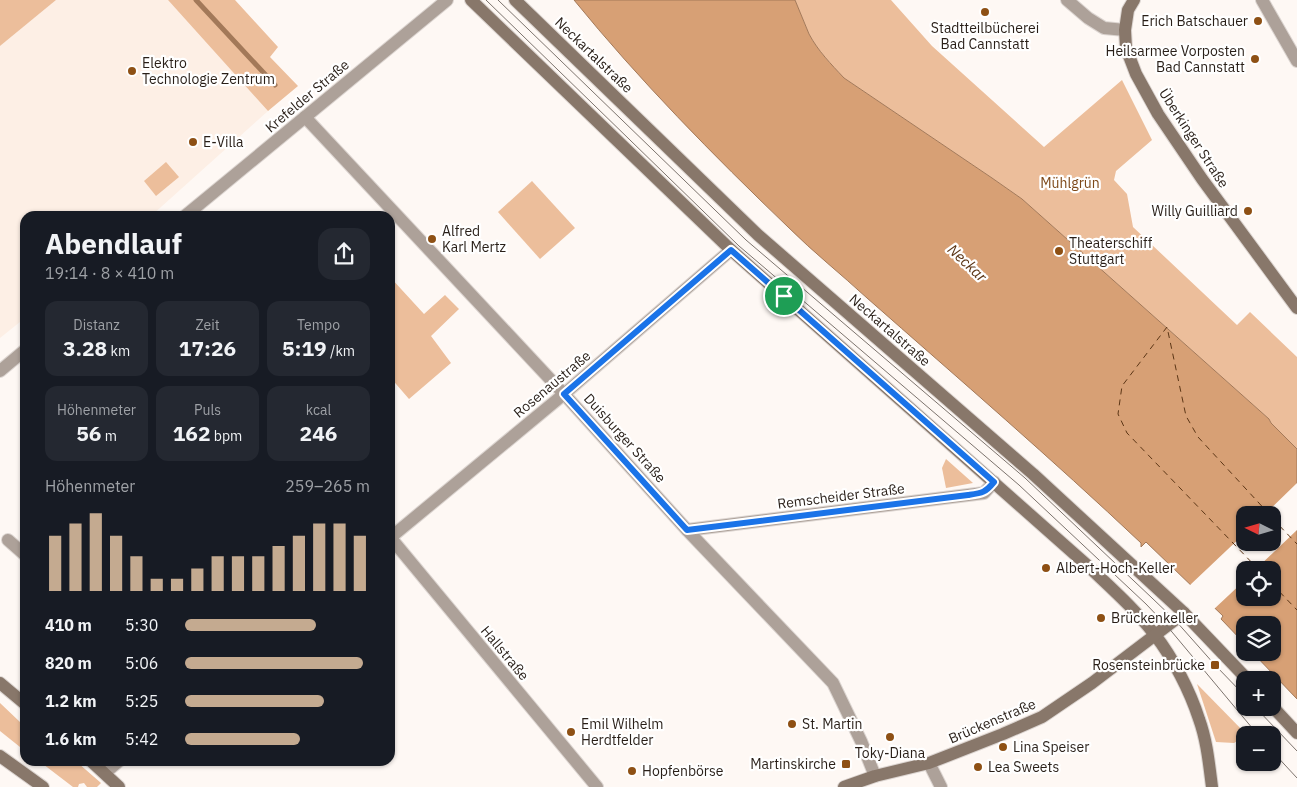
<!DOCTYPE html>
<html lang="de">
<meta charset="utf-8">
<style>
:root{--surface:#171b24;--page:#242831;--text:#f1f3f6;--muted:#9ea1a6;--accent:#c4aa90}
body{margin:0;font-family:"IBM Plex Sans",sans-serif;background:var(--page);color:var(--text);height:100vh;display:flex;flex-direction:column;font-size:19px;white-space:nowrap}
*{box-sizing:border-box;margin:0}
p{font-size:16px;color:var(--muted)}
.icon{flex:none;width:28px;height:28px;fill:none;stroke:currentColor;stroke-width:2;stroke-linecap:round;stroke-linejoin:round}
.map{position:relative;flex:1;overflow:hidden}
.sheet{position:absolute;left:20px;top:211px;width:375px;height:555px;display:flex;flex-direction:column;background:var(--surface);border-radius:15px;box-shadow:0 1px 4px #0004}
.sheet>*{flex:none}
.needle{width:32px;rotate:275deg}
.fabs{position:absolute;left:1236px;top:506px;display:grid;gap:10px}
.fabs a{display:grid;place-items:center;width:45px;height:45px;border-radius:10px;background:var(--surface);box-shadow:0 1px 4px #0004;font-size:25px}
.pin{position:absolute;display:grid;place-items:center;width:42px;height:42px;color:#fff;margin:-21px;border:2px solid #fff;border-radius:50%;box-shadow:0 1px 5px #0007}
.round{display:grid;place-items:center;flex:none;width:52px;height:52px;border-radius:15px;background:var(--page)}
.headline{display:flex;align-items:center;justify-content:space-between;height:85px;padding:0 25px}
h1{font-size:28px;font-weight:700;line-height:38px}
.figures{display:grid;grid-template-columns:repeat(3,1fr);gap:8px;height:85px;padding:5px 25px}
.figures div{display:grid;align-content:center;border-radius:12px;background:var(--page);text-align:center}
.figures b{font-size:21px;font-weight:700}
.figures small{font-size:14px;font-weight:400}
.figures p{font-size:14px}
.chart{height:140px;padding:10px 25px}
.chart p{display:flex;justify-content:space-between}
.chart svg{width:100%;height:90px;margin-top:5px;stroke:var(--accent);stroke-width:6}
ul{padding:0 25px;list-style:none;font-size:16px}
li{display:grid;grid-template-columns:80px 60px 1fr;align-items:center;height:38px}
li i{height:12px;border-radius:6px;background:var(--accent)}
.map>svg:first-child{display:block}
</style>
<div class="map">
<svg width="1297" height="787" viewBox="0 0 1297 787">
<rect width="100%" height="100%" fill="#fef8f4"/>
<!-- built -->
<path fill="#fdefe5" d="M56 0H168L268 111 151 216H25V318L0 338V46Z"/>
<!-- green -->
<g fill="#ecbe9b">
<path d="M0 0H56L0 46Z"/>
<path d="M168 0H235L278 47 270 57 298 86 268 111Z"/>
<path d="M795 0H891L932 46 1044 147 1122 80 1152 140 1116 171 1114 180 1127 194 1133 227 1237 325 1250 312 1297 357V449L1271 423 1269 419 1022 199 992 178 844 78C831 64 818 51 809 34 804 23 800 11 795 0Z"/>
<path d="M166 162 179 177 156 196 144 181Z"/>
<path d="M532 181 575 228 540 259 498 212Z"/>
<path d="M390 277 424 314 445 295 459 309 431 336 451 363 409 399 390 377Z"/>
<path d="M946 459 973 483 946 488 942 468Z"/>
<path d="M1197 684 1247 735 1234 743 1216 742Z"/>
<path d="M0 703 20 722H25V751L0 731Z"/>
<path d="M39 761H66L70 764 78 763 101 783 97 787H87L84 783 79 784 78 787H73Z"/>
</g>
<!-- water -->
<path fill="#d7a075" stroke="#a37959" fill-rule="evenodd" d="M574 0H795C800 11 804 23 809 34 818 51 831 64 844 78L992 178 1022 199 1269 419 1271 423 1297 449V699L1253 653 1272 652V625H1245V644L1221 619 1223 616 1146 542 1141 547V543C1052 459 959 379 867 298 841 274 813 252 788 227 713 155 639 80 574 0ZM1245 515H1272V542H1245ZM1245 570H1272V598H1245Z"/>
<!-- pier -->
<path fill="#fef8f4" d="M1297 483V530L1255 570H1245V580L1213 610 1189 586 1245 533V542H1272V515H1264Z"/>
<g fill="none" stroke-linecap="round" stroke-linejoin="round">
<!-- stream -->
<path stroke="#a37959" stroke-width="5" d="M196 0 275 85"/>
<!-- ferry -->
<g stroke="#5c3616" stroke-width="1" stroke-dasharray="6 5" stroke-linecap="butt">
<path d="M1272 518 1297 544"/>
<path d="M1259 570 1127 433 1118 414 1122 386 1167 327 1186 416 1198 437 1270 515"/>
<path d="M1272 584 1297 610"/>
</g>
<!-- street casing -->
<g stroke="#dcd5d1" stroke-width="14">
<g id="street">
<path d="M1067 0 1088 18 1104 28 1125 30"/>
<path d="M1262 0 1297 61"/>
<path d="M305 117 564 394 687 530 833 683 861 741 875 776"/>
<path d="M185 216 447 0"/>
<path d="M0 371 25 350"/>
<path d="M687 530 984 493 994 482"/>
<path d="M390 537 597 787"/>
<path d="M390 538 564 394 731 250"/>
<path d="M8 540 25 555"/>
<path d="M929 763 941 787"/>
<path d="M105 773 119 761"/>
</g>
</g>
<!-- secondary casing -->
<g stroke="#dcd5d1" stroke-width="14">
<g id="secondary">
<path d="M471 0 731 250 1088 566C1111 588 1135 609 1155 635 1173 658 1190 691 1199 719 1207 741 1209 764 1212 787"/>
<path d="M515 0 758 235 1033 474 1184 613 1248 680"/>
<path d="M1134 0 1128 10 1125 30 1126 48 1136 74 1158 114 1202 179 1297 308"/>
<path d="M0 683 25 704"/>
<path d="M1272 706 1297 733"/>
<path d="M0 756 43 787"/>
<path d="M91 761 119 787"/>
<path d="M844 787 875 776 929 763 1003 734 1042 717 1092 683 1184 613"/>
</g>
</g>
<!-- street -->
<use href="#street" stroke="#ada199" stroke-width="12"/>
<!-- secondary -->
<use href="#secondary" stroke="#88776a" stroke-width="12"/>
<!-- tram -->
<g stroke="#7d746e" stroke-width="1">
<path d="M486 0 739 246 1019 485 1146 604 1167 626 1258 735"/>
<path d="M498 0 746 240 1025 478 1152 598 1175 620 1215 665 1245 696"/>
<path d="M1256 708 1297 751"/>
<path d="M1272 751 1297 778"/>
</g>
</g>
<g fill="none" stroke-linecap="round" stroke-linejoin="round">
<!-- route casing -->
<g stroke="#fff" stroke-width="10">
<path id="route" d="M731 250 994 482C985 493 982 493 968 495L687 530 564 394Z"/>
</g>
<!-- route -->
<use href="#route" stroke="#1a73e8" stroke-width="6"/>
</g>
<!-- markers -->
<g fill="#8e5014" stroke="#fff" stroke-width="2">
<circle cx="985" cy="12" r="5"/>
<circle cx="1258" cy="21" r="5"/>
<circle cx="1255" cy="59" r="5"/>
<circle cx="132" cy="71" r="5"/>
<circle cx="193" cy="142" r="5"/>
<circle cx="1248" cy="211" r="5"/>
<circle cx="432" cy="239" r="5"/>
<circle cx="1059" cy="251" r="5"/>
<circle cx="1046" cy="568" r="5"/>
<circle cx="1101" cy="618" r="5"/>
<rect x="1210" y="660" width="10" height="10" rx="2.5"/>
<circle cx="792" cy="724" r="5"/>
<circle cx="571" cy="732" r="5"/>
<circle cx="890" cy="737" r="5"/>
<circle cx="1003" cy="747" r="5"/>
<rect x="841" y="759" width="10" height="10" rx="2.5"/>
<circle cx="978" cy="767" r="5"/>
<circle cx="632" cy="771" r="5"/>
</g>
<g text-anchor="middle" stroke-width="4.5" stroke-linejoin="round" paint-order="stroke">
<!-- poi labels -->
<g font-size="14" fill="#291f18" stroke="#fff" text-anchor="start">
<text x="1248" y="26" text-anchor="end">Erich Batschauer</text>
<text x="985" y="33" text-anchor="middle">Stadtteilbücherei<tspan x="985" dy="16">Bad Cannstatt</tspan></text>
<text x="1245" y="56" text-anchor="end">Heilsarmee Vorposten<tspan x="1245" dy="16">Bad Cannstatt</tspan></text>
<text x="142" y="68">Elektro<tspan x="142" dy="16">Technologie Zentrum</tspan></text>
<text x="203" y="147">E-Villa</text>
<text x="1238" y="216" text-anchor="end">Willy Guilliard</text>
<text x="442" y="236">Alfred<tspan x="442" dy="16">Karl Mertz</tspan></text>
<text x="1069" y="248">Theaterschiff<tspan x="1069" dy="16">Stuttgart</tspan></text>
<text x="1056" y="573">Albert-Hoch-Keller</text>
<text x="1111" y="623">Brückenkeller</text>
<text x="1205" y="670" text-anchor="end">Rosensteinbrücke</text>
<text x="581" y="729">Emil Wilhelm<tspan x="581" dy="16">Herdtfelder</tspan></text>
<text x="802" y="729">St. Martin</text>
<text x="1013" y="752">Lina Speiser</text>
<text x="890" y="758" text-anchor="middle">Toky-Diana</text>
<text x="836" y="769" text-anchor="end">Martinskirche</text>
<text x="988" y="772">Lea Sweets</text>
<text x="642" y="776">Hopfenbörse</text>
</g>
<!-- street labels -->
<g font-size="14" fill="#291f18" stroke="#fff">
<text transform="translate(594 55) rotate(44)" y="5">Neckartalstraße</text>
<text transform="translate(307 96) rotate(-40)" y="5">Krefelder Straße</text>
<text transform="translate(1194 138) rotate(57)" y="5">Überkinger Straße</text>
<text transform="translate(890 330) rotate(41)" y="5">Neckartalstraße</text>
<text transform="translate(552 384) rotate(-40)" y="5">Rosenaustraße</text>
<text transform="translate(625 438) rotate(48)" y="5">Duisburger Straße</text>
<text transform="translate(841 496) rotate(-7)" y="5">Remscheider Straße</text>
<text transform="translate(505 653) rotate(50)" y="5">Hallstraße</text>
<text transform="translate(992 721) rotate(-23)" y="5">Brückenstraße</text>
</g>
<!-- park labels -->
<g font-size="14" fill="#7d4818" stroke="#fff">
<text x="1070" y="188">Mühlgrün</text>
</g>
<!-- water labels -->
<g font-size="15" font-style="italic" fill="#5c3616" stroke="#fff">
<text transform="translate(967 263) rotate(43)" y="5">Neckar</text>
</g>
</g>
</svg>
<div class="fabs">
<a><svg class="needle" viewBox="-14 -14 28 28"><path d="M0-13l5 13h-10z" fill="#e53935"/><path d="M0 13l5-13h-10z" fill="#9ea1a6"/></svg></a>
<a><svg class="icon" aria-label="locate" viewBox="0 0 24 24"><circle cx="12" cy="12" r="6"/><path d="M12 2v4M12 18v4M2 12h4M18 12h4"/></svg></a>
<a><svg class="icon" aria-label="layers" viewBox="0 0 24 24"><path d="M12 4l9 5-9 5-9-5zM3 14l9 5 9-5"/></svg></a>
<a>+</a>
<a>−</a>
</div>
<div class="pin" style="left:784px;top:296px;background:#1e9e55"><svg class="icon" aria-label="arrive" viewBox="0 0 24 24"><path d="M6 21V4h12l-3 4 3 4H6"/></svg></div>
<section class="sheet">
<div class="headline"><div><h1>Abendlauf</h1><p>19:14 · 8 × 410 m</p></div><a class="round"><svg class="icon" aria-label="share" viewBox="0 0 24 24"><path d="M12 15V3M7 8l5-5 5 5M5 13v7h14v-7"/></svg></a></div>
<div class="figures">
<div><p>Distanz</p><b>3.28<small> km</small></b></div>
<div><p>Zeit</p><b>17:26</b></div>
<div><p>Tempo</p><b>5:19<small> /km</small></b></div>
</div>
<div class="figures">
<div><p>Höhenmeter</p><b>56<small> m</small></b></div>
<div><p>Puls</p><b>162<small> bpm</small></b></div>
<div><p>kcal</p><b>246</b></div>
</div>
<div class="chart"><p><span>Höhenmeter</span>259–265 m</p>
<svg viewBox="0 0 160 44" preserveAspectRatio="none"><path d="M5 44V17M15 44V11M25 44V6M35 44V17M45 44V27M55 44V38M65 44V38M75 44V33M85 44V27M95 44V27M105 44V27M115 44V22M125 44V17M135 44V11M145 44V11M155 44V17"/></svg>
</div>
<ul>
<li><b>410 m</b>5:30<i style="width:71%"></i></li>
<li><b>820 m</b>5:06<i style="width:96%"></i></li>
<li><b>1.2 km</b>5:25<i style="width:75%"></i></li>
<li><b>1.6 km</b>5:42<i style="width:62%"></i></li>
</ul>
</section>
</div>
